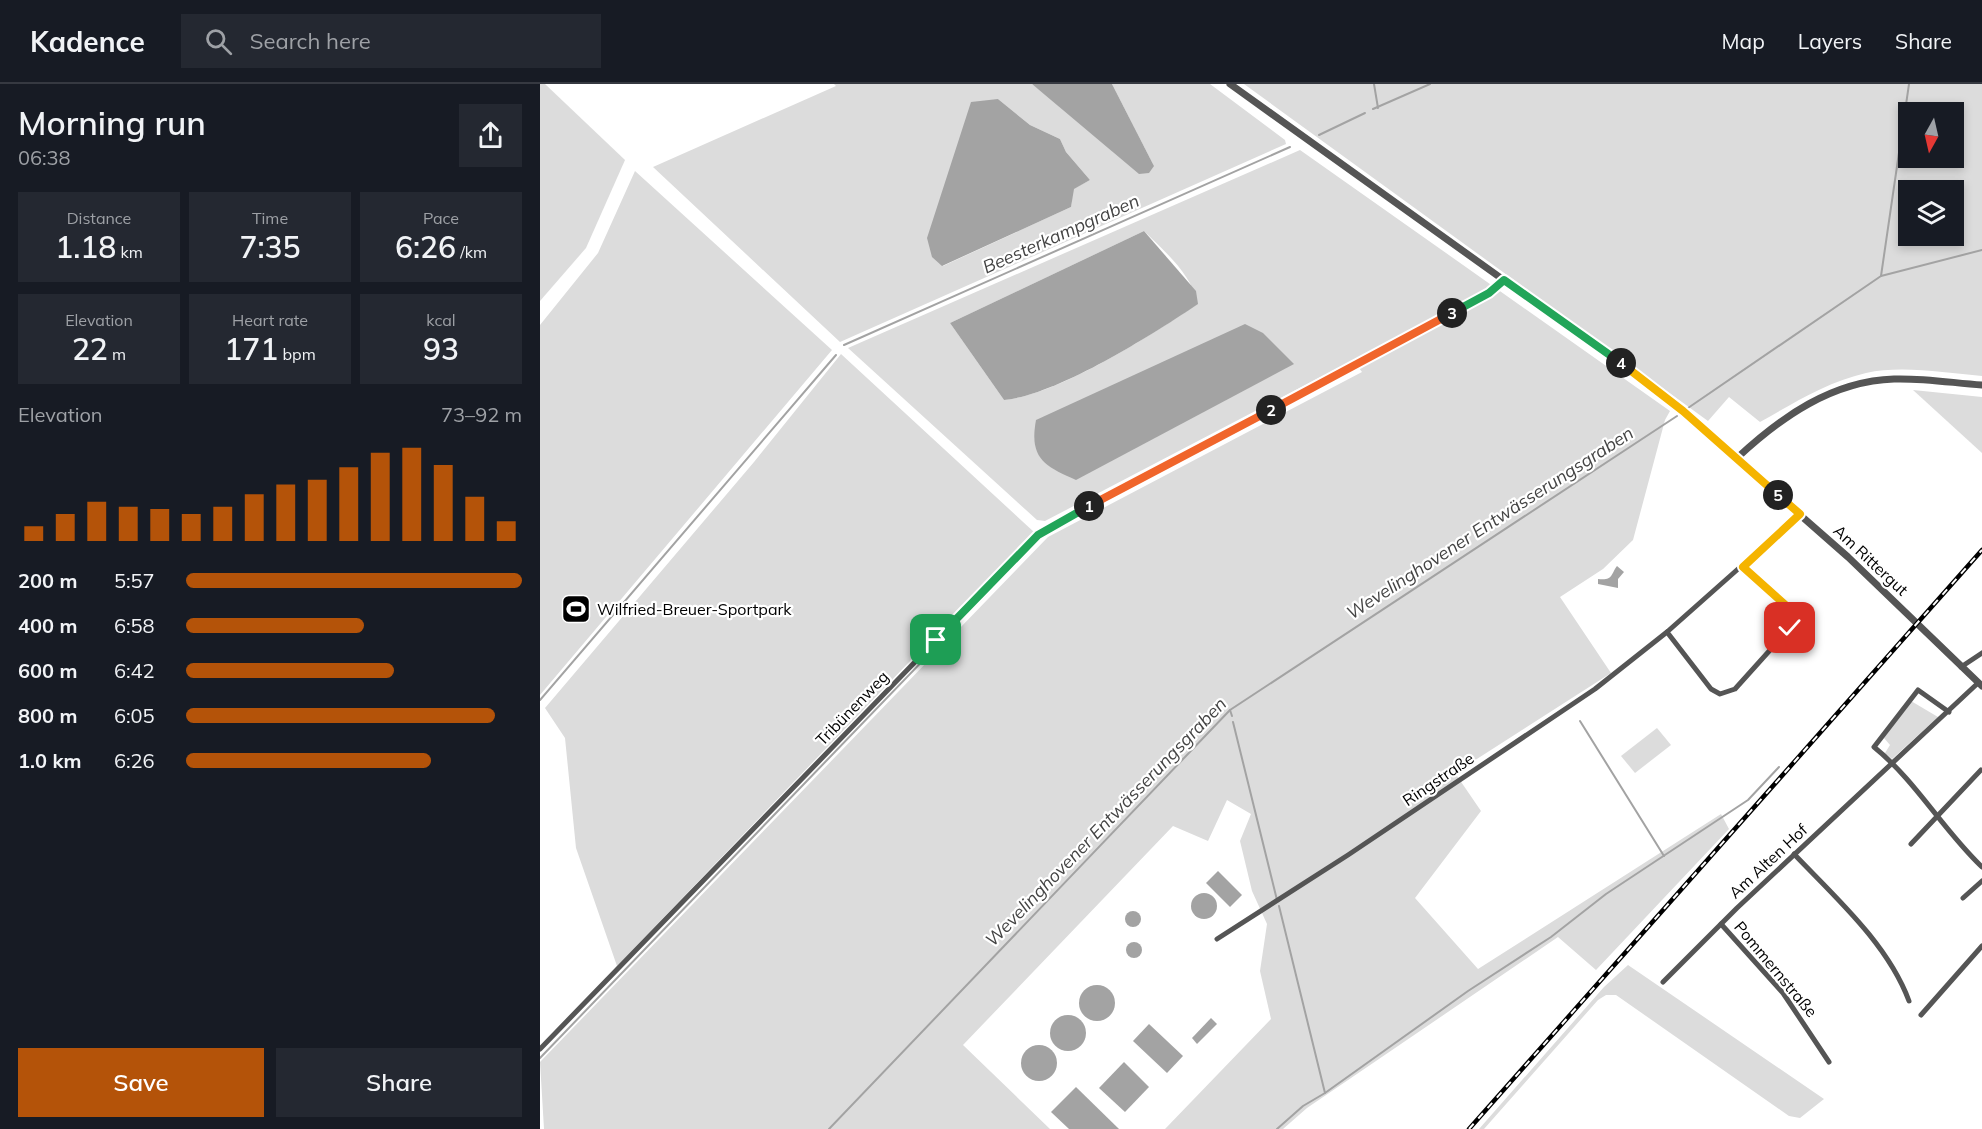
<!DOCTYPE html>
<meta charset="utf-8">
<style>
:root{--surface:#171b24;--page:#242831;--text:#f1f3f6;--muted:#9ea1a6;--line:#363941;--accent:#b45309}
body{margin:0;font-family:Mulish,sans-serif;background:var(--page);color:var(--text);height:100vh;display:flex;flex-direction:column;font-size:22px;white-space:nowrap}
*{box-sizing:border-box;margin:0}
p{font-size:20px;color:var(--muted)}
.icon{flex:none;width:33px;height:33px;fill:none;stroke:currentColor;stroke-width:2;stroke-linecap:round;stroke-linejoin:round}
.map{position:relative;flex:1;overflow:hidden}
.details{display:flex;flex-direction:column;background:var(--surface);width:540px}
.details>*{flex:none}
.needle{width:39px;rotate:188deg}
.buttons{position:absolute;left:1358px;top:18px;display:grid;gap:12px}
.buttons a{display:grid;place-items:center;width:66px;height:66px;border-radius:0px;background:var(--surface);box-shadow:0 3px 9px #0003;font-size:30px}
.pin{position:absolute;display:grid;place-items:center;width:51px;height:51px;color:#fff;margin:-26px;border-radius:12px;box-shadow:0 3px 9px #0006}
.km{position:absolute;width:30px;height:30px;margin:-15px;border-radius:50%;background:#222;color:#fff;font-size:16px;line-height:30px;text-align:center}
.round{display:grid;place-items:center;flex:none;width:63px;height:63px;border-radius:0px;background:var(--page)}
.overview{display:flex;align-items:center;justify-content:space-between;height:102px;padding:0 18px}
h1{font-size:33px;font-weight:600;line-height:45px}
.metrics{display:grid;grid-template-columns:repeat(3,1fr);gap:9px;height:102px;padding:6px 18px}
.metrics div{display:grid;align-content:center;border-radius:0px;background:var(--page);text-align:center}
.metrics b{font-size:30px;font-weight:600}
.metrics small{font-size:16px;font-weight:400}
.metrics p{font-size:16px}
.chart{height:168px;padding:12px 18px}
.chart p{display:flex;justify-content:space-between}
.chart svg{width:100%;height:108px;margin-top:6px;stroke:var(--accent);stroke-width:6}
.button{display:flex;gap:12px;margin-top:auto;padding:12px 18px}
.button a{flex:1;height:69px;border-radius:0px;background:var(--accent);color:#fff;font-size:24px;font-weight:600;line-height:69px;text-align:center}
.button a+a{background:var(--page);color:var(--text)}
ul{padding:0 18px;list-style:none;font-size:20px}
li{display:grid;grid-template-columns:96px 72px 1fr;align-items:center;height:45px}
li i{height:15px;border-radius:8px;background:var(--accent)}
header{display:flex;align-items:center;gap:36px;box-sizing:border-box;height:84px;padding:0 30px;background:var(--surface);border-bottom:2px solid var(--line)}
header strong{font-size:28px}
nav{display:flex;gap:33px;margin-inline-start:auto;font-size:21px}
.search{width:420px;height:54px;background:var(--page);display:flex;align-items:center;gap:15px;box-sizing:border-box;padding:0 21px;border-radius:0px;color:var(--muted);font-size:22px}
main{display:flex;flex:1;min-height:0}
.map>svg:first-child{display:block}
</style>
<header>
<strong>Kadence</strong>
<div class="search"><svg class="icon" aria-label="search" viewBox="0 0 24 24"><circle cx="10" cy="10" r="6"/><path d="M15 15l6 6"/></svg>Search here</div>
<nav><a>Map</a><a>Layers</a><a>Share</a></nav>
</header>
<main>
<section class="details">
<div class="overview"><div><h1>Morning run</h1><p>06:38</p></div><a class="round"><svg class="icon" aria-label="share" viewBox="0 0 24 24"><path d="M12 15V3M7 8l5-5 5 5M5 13v7h14v-7"/></svg></a></div>
<div class="metrics">
<div><p>Distance</p><b>1.18<small> km</small></b></div>
<div><p>Time</p><b>7:35</b></div>
<div><p>Pace</p><b>6:26<small> /km</small></b></div>
</div>
<div class="metrics">
<div><p>Elevation</p><b>22<small> m</small></b></div>
<div><p>Heart rate</p><b>171<small> bpm</small></b></div>
<div><p>kcal</p><b>93</b></div>
</div>
<div class="chart"><p><span>Elevation</span>73–92 m</p>
<svg viewBox="0 0 160 44" preserveAspectRatio="none"><path d="M5 44V38M15 44V33M25 44V28M35 44V30M45 44V31M55 44V33M65 44V30M75 44V25M85 44V21M95 44V19M105 44V14M115 44V8M125 44V6M135 44V13M145 44V26M155 44V36"/></svg>
</div>
<ul>
<li><b>200 m</b>5:57<i style="width:100%"></i></li>
<li><b>400 m</b>6:58<i style="width:53%"></i></li>
<li><b>600 m</b>6:42<i style="width:62%"></i></li>
<li><b>800 m</b>6:05<i style="width:92%"></i></li>
<li><b>1.0 km</b>6:26<i style="width:73%"></i></li>
</ul>
<div class="button"><a>Save</a><a>Share</a></div>
</section>
<div class="map">
<svg width="1442" height="1045" viewBox="0 0 1442 1045">
<rect width="100%" height="100%" fill="#fff"/>
<!-- green -->
<g fill="#dcdcdc" fill-rule="evenodd">
<path d="M0 0H5L85 76 46 164 0 217Z"/>
<path d="M294 0H492L521 22 614 82 572 0H670L745 56 746 60 300 258 113 83 296 2ZM458 15 490 41 520 55 526 68 550 96 533 105 531 123 403 182Z"/>
<path d="M704 0H1442V292C1405 289 1362 281 1326 289 1287 298 1254 319 1220 338L1189 313 1168 337ZM1368 28H1413V74H1368ZM1368 106H1413V152H1368Z"/>
<path d="M760 66 1130 327 1125 336 1093 456 1063 485 1020 513 1071 589 915 689 941 727 875 814 938 885 1181 730 1189 745 1056 886 1018 853 767 1024 743 1045H625L731 935 720 887 727 840 712 807 700 757 711 730 687 716 668 757 633 742 423 961 510 1045H4L0 978 508 453 822 288 813 276 505 437 497 436 308 264ZM604 147C623 166 654 192 657 220 612 251 518 311 464 316L410 239Z"/>
<path d="M95 87 292 266 0 611V241L58 169Z"/>
<path d="M301 270 494 448 77 882 36 764 25 654 5 624 214 378Z"/>
<path d="M1373 306 1442 313V369Z"/>
<path d="M1371 617 1398 633 1352 675 1345 669 1350 661 1344 654Z"/>
<path d="M1117 644 1131 661 1095 689 1081 672Z"/>
<path d="M1088 881 1284 1015 1260 1034 1249 1032 1076 911H1066L1058 916 944 1045H939L1064 903Z"/>
</g>
<!-- water -->
<g fill="#a3a3a3">
<path d="M492 0H572L614 82 609 89 599 90Z"/>
<path d="M458 15 490 41 520 55 526 68 550 96 534 105 531 123 402 182 392 173 387 154 431 18Z"/>
<path d="M604 147 656 207 658 220C612 251 517 311 464 316L410 239Z"/>
<path d="M705 240 723 249 754 280 536 396C504 382 489 374 496 336Z"/>
<path d="M1077 482 1084 488 1078 495V504L1058 500V495C1073 497 1071 490 1077 482Z"/>
<path d="M678 787 702 811 690 823 666 799Z"/>
<circle cx="664" cy="822" r="13"/>
<circle cx="593" cy="835" r="8"/>
<circle cx="594" cy="866" r="8"/>
<circle cx="557" cy="919" r="18"/>
<circle cx="528" cy="949" r="18"/>
<path d="M671 934 677 940 657 960 652 954Z"/>
<path d="M609 940 643 972 627 989 593 957Z"/>
<circle cx="499" cy="979" r="18"/>
<path d="M584 978 609 1003 585 1028 559 1004Z"/>
<path d="M536 1003 579 1045H529L511 1028Z"/>
</g>
<g fill="none" stroke-linecap="round" stroke-linejoin="round">
<!-- stream -->
<g stroke="#a3a3a3" stroke-width="2">
<path d="M834 0 838 24"/>
<path d="M833 25 890 0"/>
<path d="M779 51 825 29"/>
<path d="M1341 192 1442 166"/>
<path d="M304 261 750 63"/>
<path d="M1148 324 1341 192 1369 0"/>
<path d="M0 616 296 271"/>
<path d="M690 626 692 632"/>
<path d="M1040 637 1124 772"/>
<path d="M693 638 737 816"/>
<path d="M0 974 500 455"/>
<path d="M785 1009 928 907 1011 853 1066 810 1208 716 1239 683"/>
<path d="M289 1045 690 626 1137 332"/>
<path d="M737 1045 763 1022 785 1009 739 822"/>
</g>
<!-- minor -->
<g stroke="#555" stroke-width="5">
<path d="M1203 483 1249 523 1252 538 1248 546 1195 605 1180 610 1171 605 1127 548 1260 430"/>
<path d="M1421 583 1442 569"/>
<path d="M1409 628 1378 606 1334 663C1376 697 1403 746 1442 783"/>
<path d="M1371 760 1441 686"/>
<path d="M1254 770C1295 813 1348 860 1369 917"/>
<path d="M1423 814 1442 797"/>
<path d="M1181 840 1243 909 1289 978"/>
<path d="M677 855 808 771 1055 605 1127 548"/>
<path d="M1123 898 1197 824 1438 599"/>
<path d="M1381 931 1442 862"/>
<path d="M0 965 500 449 945 212 964 196"/>
</g>
<!-- tertiary -->
<g stroke="#555" stroke-width="7">
<path d="M690 0 1120 308 1308 473 1442 602"/>
<path d="M1197 374C1241 333 1292 297 1354 295 1384 294 1413 299 1442 301"/>
</g>
<!-- rail casing -->
<g stroke="#000" stroke-width="4.5">
<path id="rail" d="M929 1045 1442 466"/>
</g>
<!-- rail -->
<use href="#rail" stroke="#fff" stroke-width="2" stroke-dasharray="7" stroke-linecap="butt"/>
</g>
<g fill="none" stroke-linecap="round" stroke-linejoin="round">
<!-- split-1 casing -->
<g stroke="#fff" stroke-width="12">
<path id="split-1" d="M396 556 498 451 549 422"/>
</g>
<!-- split-2 casing -->
<g stroke="#fff" stroke-width="12">
<path id="split-2" d="M549 422 731 326"/>
</g>
<!-- split-3 casing -->
<g stroke="#fff" stroke-width="12">
<path id="split-3" d="M731 326 912 229"/>
</g>
<!-- split-4 casing -->
<g stroke="#fff" stroke-width="12">
<path id="split-4" d="M912 229 949 209 964 196 1081 279"/>
</g>
<!-- split-5 casing -->
<g stroke="#fff" stroke-width="12">
<path id="split-5" d="M1081 279 1143 327 1238 411"/>
</g>
<!-- split-6 casing -->
<g stroke="#fff" stroke-width="12">
<path id="split-6" d="M1238 411 1260 430 1203 483 1251 526 1253 535 1250 544"/>
</g>
<!-- split-1 -->
<use href="#split-1" stroke="#22a559" stroke-width="8"/>
<!-- split-2 -->
<use href="#split-2" stroke="#f0652b" stroke-width="8"/>
<!-- split-3 -->
<use href="#split-3" stroke="#f0652b" stroke-width="8"/>
<!-- split-4 -->
<use href="#split-4" stroke="#22a559" stroke-width="8"/>
<!-- split-5 -->
<use href="#split-5" stroke="#f5b400" stroke-width="8"/>
<!-- split-6 -->
<use href="#split-6" stroke="#f5b400" stroke-width="8"/>
</g>
<!-- icons -->
<defs>
<g id="stadium-square" transform="scale(1.5)"><rect x="-9" y="-9" width="18" height="18" rx="4" fill="#000" stroke="#fff"/><path d="M0-5a6.5 5 0 1 0 0 10a6.5 5 0 1 0 0-10ZM-3.5-1.8h7v3.6h-7Z" fill="#fff"/></g>
</defs>
<g fill-rule="evenodd">
<use href="#stadium-square" x="36" y="525"/>
</g>
<g text-anchor="middle" stroke-width="4.5" stroke-linejoin="round" paint-order="stroke">
<!-- street labels -->
<g font-size="16" fill="#000" stroke="#fff">
<text transform="translate(1331 476) rotate(43)" y="6">Am Rittergut</text>
<text transform="translate(312 624) rotate(-46)" y="6">Tribünenweg</text>
<text transform="translate(898 695) rotate(-34)" y="6">Ringstraße</text>
<text transform="translate(1228 777) rotate(-43)" y="6">Am Alten Hof</text>
<text transform="translate(1236 885) rotate(50)" y="6">Pommernstraße</text>
</g>
<!-- poi labels -->
<g font-size="16" fill="#000" stroke="#fff" text-anchor="start">
<text x="57" y="531">Wilfried-Breuer-Sportpark</text>
</g>
<!-- water labels -->
<g font-size="18" font-style="italic" fill="#444" stroke="#fff">
<text transform="translate(521 150) rotate(-24)" y="6">Beesterkampgraben</text>
<text transform="translate(950 439) rotate(-33)" y="6">Wevelinghovener Entwässerungsgraben</text>
<text transform="translate(566 738) rotate(-46)" y="6">Wevelinghovener Entwässerungsgraben</text>
</g>
</g>
</svg>
<div class="buttons">
<a><svg class="needle" viewBox="-14 -14 28 28"><path d="M0-13l5 13h-10z" fill="#e53935"/><path d="M0 13l5-13h-10z" fill="#9ea1a6"/></svg></a>
<a><svg class="icon" aria-label="layers" viewBox="0 0 24 24"><path d="M12 4l9 5-9 5-9-5zM3 14l9 5 9-5"/></svg></a>
</div>
<div class="pin" style="left:396px;top:556px;background:#1e9e55"><svg class="icon" aria-label="arrive" viewBox="0 0 24 24"><path d="M6 21V4h12l-3 4 3 4H6"/></svg></div>
<div class="pin" style="left:1250px;top:544px;background:#d93025"><svg class="icon" aria-label="check" viewBox="0 0 24 24"><path d="M5 12l5 5 9-10"/></svg></div>
<b class="km" style="left:549px;top:422px">1</b>
<b class="km" style="left:731px;top:326px">2</b>
<b class="km" style="left:912px;top:229px">3</b>
<b class="km" style="left:1081px;top:279px">4</b>
<b class="km" style="left:1238px;top:411px">5</b>
</div>
</main>
